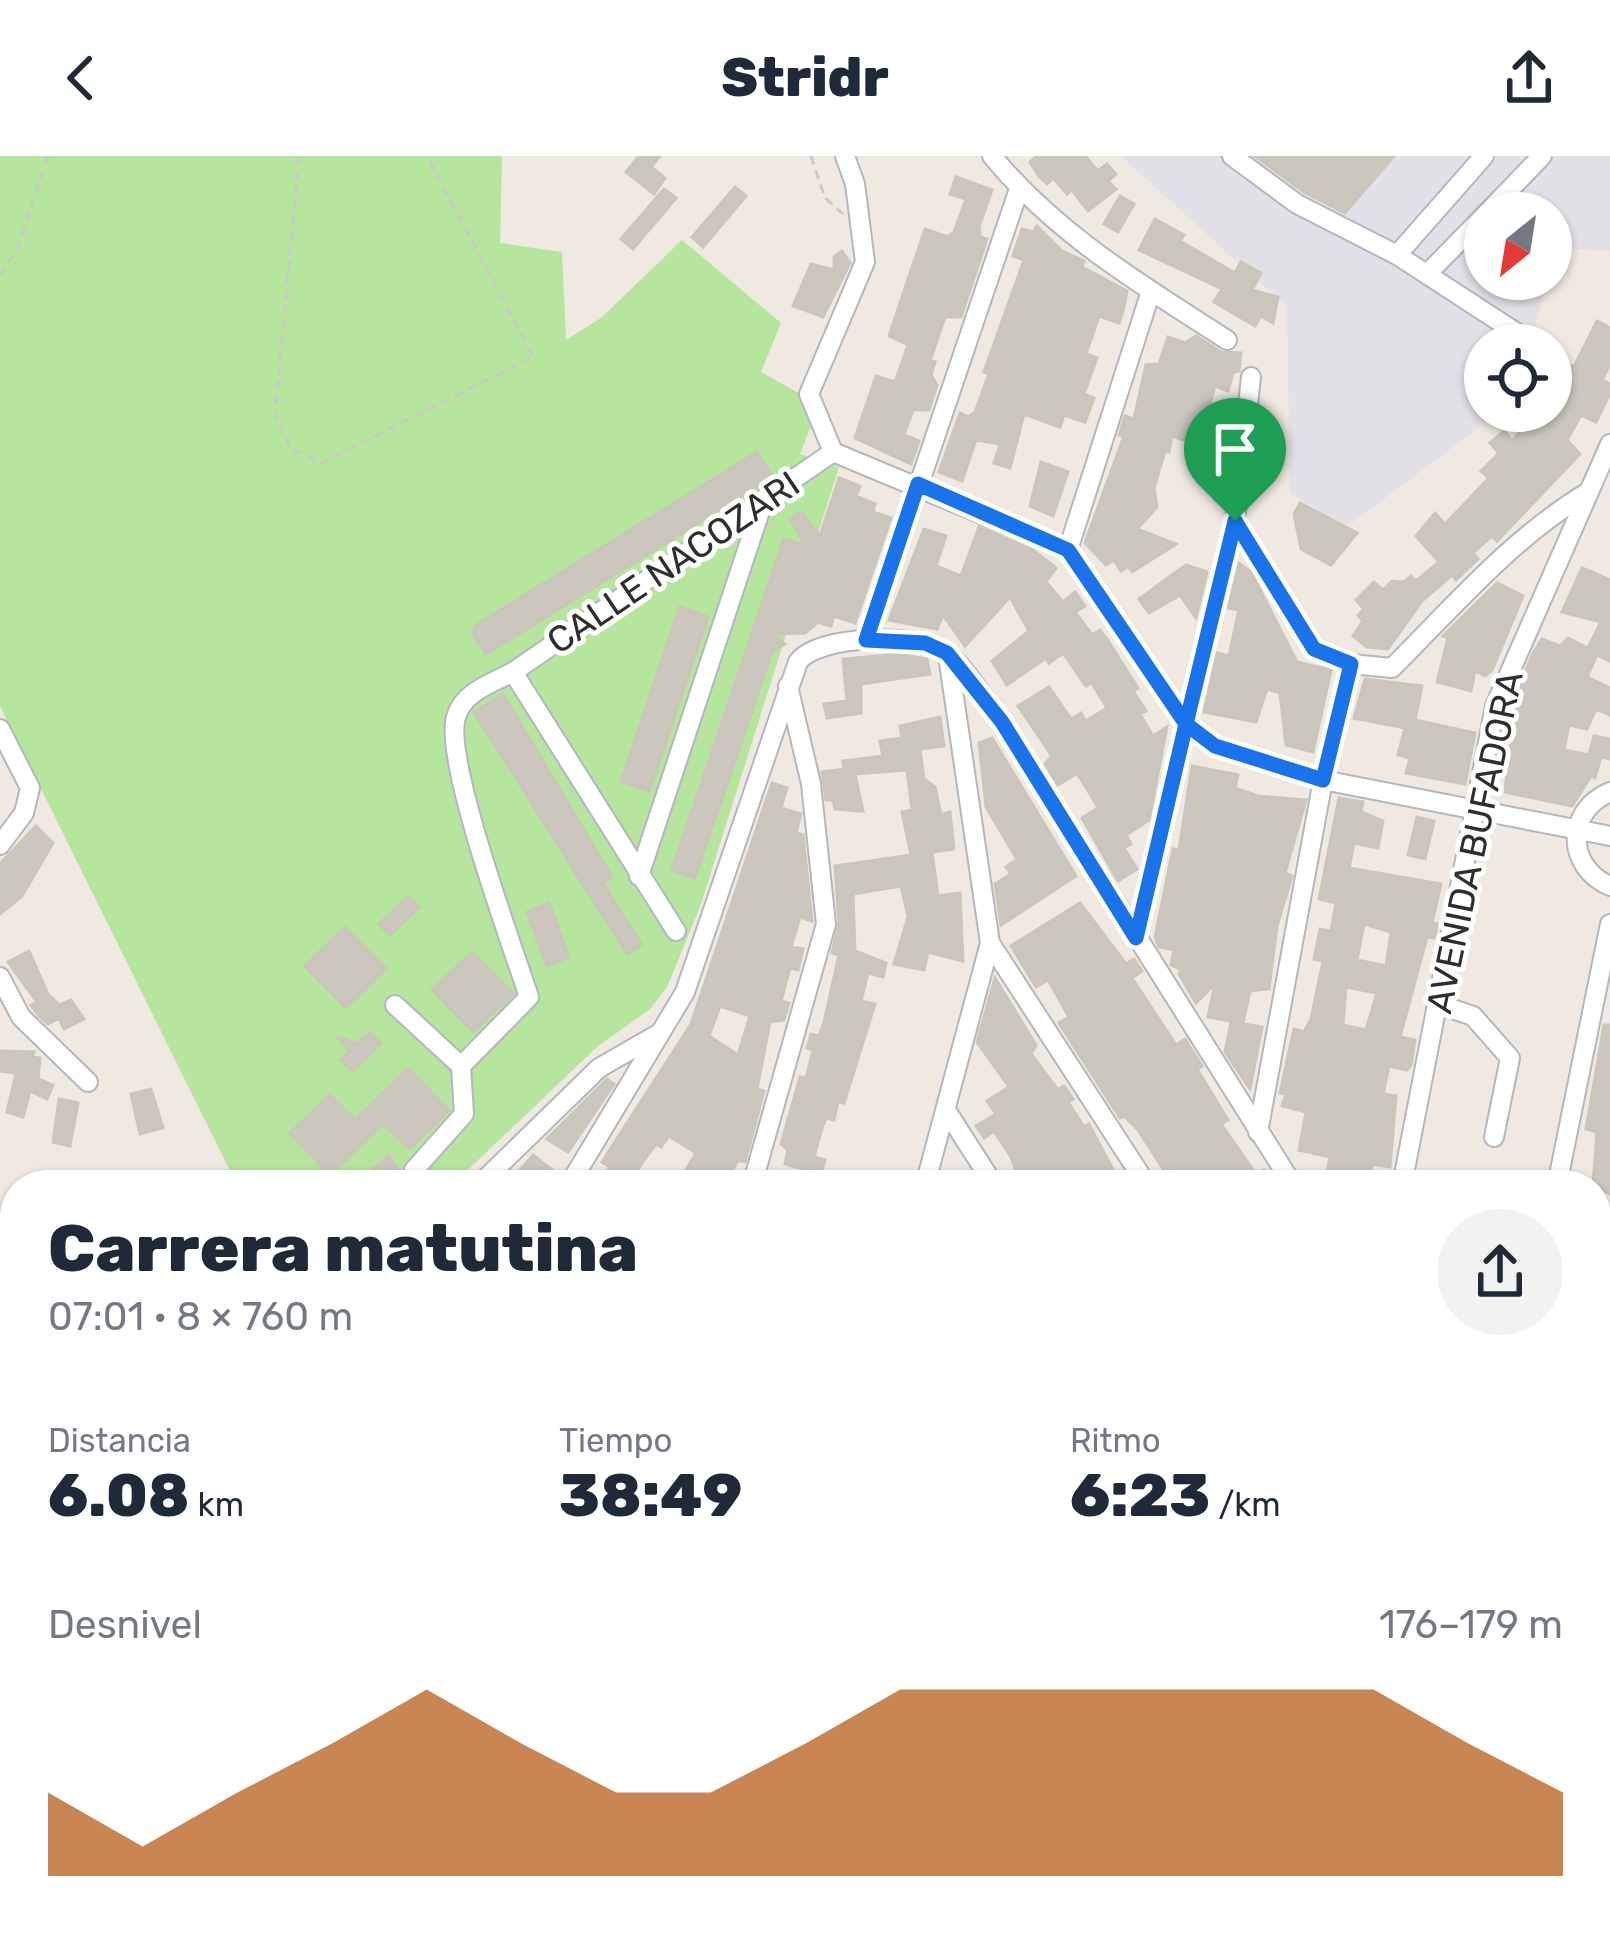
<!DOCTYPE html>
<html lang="es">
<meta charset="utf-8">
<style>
:root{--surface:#fff;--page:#f2f2f3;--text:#1f2937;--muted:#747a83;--accent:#b45309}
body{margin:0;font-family:Rubik,sans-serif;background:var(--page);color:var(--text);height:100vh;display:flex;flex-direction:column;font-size:45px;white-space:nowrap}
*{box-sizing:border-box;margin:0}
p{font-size:39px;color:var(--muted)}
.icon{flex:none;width:66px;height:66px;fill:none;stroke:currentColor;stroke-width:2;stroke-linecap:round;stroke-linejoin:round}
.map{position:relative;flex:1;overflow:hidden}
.side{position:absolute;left:0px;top:1014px;width:1611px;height:771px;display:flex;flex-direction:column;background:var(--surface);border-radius:48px 48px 0 0;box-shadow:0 3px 9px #0004}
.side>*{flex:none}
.needle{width:78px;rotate:210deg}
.tools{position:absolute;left:1464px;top:36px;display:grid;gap:24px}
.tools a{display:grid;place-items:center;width:108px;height:108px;border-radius:50%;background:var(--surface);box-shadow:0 3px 9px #0004;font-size:60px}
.pin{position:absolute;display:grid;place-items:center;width:102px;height:102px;color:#fff;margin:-123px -51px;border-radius:50% 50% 50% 0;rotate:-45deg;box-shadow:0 0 12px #0007}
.pin .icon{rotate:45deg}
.round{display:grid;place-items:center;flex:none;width:126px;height:126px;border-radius:63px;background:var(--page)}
.overview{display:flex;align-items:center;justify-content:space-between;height:204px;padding:0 48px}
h1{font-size:66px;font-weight:800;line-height:90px}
.metrics{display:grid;grid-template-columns:repeat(3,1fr);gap:18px;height:204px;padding:12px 48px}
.metrics div{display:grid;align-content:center}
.metrics b{font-size:60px;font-weight:800}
.metrics small{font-size:33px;font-weight:400}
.metrics p{font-size:33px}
.chart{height:336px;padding:24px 48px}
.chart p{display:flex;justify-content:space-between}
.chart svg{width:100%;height:216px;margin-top:12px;fill:var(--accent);opacity:.7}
header{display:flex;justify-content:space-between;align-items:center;height:156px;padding:0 48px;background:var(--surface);font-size:54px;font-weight:800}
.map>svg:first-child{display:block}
</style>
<header><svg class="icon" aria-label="back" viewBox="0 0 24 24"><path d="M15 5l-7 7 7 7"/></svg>Stridr<svg class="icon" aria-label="share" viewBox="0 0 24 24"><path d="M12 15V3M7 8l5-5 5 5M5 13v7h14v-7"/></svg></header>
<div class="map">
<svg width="1610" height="1784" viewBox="0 0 1610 1784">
<rect width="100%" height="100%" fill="#efe9e1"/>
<!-- industrial -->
<path fill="#e3e1e8" d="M1121 0H1610V95L1559 92 1551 116V57H1485V123H1549L1528 189H1485V255H1501L1345 372 1290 337 1287 151Z"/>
<!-- green -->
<path fill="#b6e59e" d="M0 0H502L500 87 562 96 566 184 601 162 682 84 781 167 761 216 802 239 811 270 800 298 839 311 700 751 667 831 650 853 597 891 452 1029H237L0 550Z"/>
<!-- building -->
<g fill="#cbc7bf" stroke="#cbc5ba" stroke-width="3" fill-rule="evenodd">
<path d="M639 0H660L651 11 665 22 654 38 626 16Z"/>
<path d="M1037 0H1085L1098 15 1107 8 1116 18 1108 25 1116 33 1088 55 1072 34 1067 38 1053 22 1047 28 1038 19 1030 6Z"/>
<path d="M1255 0H1394L1345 57 1304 36Z"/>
<path d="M956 21 992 34 979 71 980 81 987 83 961 161H945L930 205 935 206 931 219 937 229 929 254H913L904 279 919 285 911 308 855 282 876 220 895 226 908 189 889 180 925 73 948 81 954 76 966 43 950 38Z"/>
<path d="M735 31 746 40 703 91 692 81Z"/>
<path d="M664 33 676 42 633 93 621 83Z"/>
<path d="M1120 40 1134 48 1118 76 1104 68Z"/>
<path d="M1155 63 1184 79 1180 85 1235 117 1241 106 1261 117 1252 134 1278 141 1273 167 1261 160 1255 170 1214 146 1222 133 1139 94Z"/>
<path d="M1037 70 1062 95 1084 105 1082 111 1127 135 1123 155 1119 167 1099 160 1086 198 1097 202 1084 238 1094 242 1085 266 1064 259 1060 271 1024 258 1010 312 994 307 1000 288 976 284 962 325 939 316 960 257 969 261 975 256 989 218 984 216 1024 104 1013 100 1022 73 1033 76Z"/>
<path d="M842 95 850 107 823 161 793 150 811 108 834 114V101Z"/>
<path d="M1597 165 1610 172V208L1602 224 1610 228V237L1596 266 1581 259 1567 284 1580 298 1497 385 1492 380 1473 397 1478 403 1456 424 1452 419 1422 445 1388 493 1367 491 1353 480 1363 465 1358 459 1364 453 1356 444 1374 426 1383 434 1392 425 1404 426 1411 420 1416 425 1439 406 1416 380 1435 357 1445 368 1489 322 1481 315 1499 297 1490 287 1504 275 1512 284 1532 264 1525 255H1551V245L1558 248 1569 226 1555 219 1562 205 1574 211Z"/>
<path d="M1196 180 1221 196 1241 197 1239 215 1233 217 1228 235 1215 230 1206 263 1215 266 1210 282 1204 281 1201 290 1172 280 1169 296 1165 295 1154 332 1157 351 1137 373 1176 388 1132 416 1128 410 1121 415 1114 404 1106 409 1085 387 1124 280 1119 279 1125 260 1134 263 1146 209 1159 208 1168 181 1185 187Z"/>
<path d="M757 296 772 321 486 498 472 477 476 469Z"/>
<path d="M1041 306 1068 316 1053 360 1030 350Z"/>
<path d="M839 322 860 330 856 340 875 348 873 356 891 362 855 467 834 460 831 470 818 466 805 477 773 478 785 488 772 496 695 722 672 714 784 383 806 390 790 363 801 356 820 380Z"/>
<path d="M1300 347 1357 377 1331 409 1301 393 1294 358Z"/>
<path d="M979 371 1033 394 1056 412 1046 426 1063 446 1075 436 1085 450 1075 456 1092 479 1100 474 1107 483 1138 532 1133 535 1146 555 1140 558 1153 580 1167 571 1149 664 1126 679 1131 688 1124 692 1137 713 1118 725 1082 662 1098 652 1093 643 1077 617 1058 629 1045 608 1052 600 1018 550 1049 531 1071 563 1081 557 1086 565 1107 552 1091 526 1086 530 1063 497 1049 507 1046 502 1007 529 992 505 1029 475 1010 441 965 490 943 459 937 473 889 464 924 373 946 380 936 410 961 420Z"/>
<path d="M1239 407 1251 416 1297 506 1331 514 1313 596 1286 589 1280 537 1267 533 1256 566 1204 556 1217 497 1229 500 1232 486 1239 454 1228 452Z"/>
<path d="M1186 409 1207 416 1196 462 1180 439 1149 457 1139 443Z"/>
<path d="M1582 412 1610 424V505L1597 499 1587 521 1610 532V559L1596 553 1587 573 1569 569 1564 594 1589 599 1594 580 1610 583V603L1601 601 1595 622 1591 620 1572 650 1505 636 1514 543 1533 497 1542 483 1560 490 1568 482 1588 492 1601 466 1562 456Z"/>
<path d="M1497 427 1523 440 1492 514 1485 520 1475 515 1471 535 1437 526 1448 482 1443 480Z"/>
<path d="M680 451 708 461 649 635 621 625Z"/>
<path d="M899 498 927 503 930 518 861 528V557L827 562 824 548 847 545 843 503Z"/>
<path d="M1365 523 1422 530 1415 564 1475 577 1465 628 1406 617 1410 602 1398 599 1405 572 1354 562Z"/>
<path d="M503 538 612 721 603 727 642 789 627 798 474 556Z"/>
<path d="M940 561 944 590 920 593 924 623 935 631 941 659 950 656 954 693 932 696 938 740 960 737 963 805 928 796 924 814 894 808 908 761 901 730 853 738 855 795 886 807 883 821 868 817 861 845 875 848 844 947 838 946 834 964 826 962 822 972 814 1001 825 1004 821 1018 785 1008 788 994 781 988 800 921 806 922 813 894 807 892 811 878 819 880 824 866 839 799 832 797 839 767 835 710 911 699 902 656 912 654 907 614 855 618 863 655 835 653 833 644H826L822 616 844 613 843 605 883 600 880 585 902 582 900 570Z"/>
<path d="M992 582 1076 720 1001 769 995 728 1011 718 1006 711 1017 703 986 651 979 587Z"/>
<path d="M1192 610 1238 619 1235 632 1258 640 1306 644 1285 717 1292 720 1277 770 1269 833 1250 835 1243 867 1208 861 1215 828 1196 847 1179 818 1181 813 1171 809 1174 794 1159 791 1155 781 1173 693 1179 694Z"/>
<path d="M772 627 787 632 781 652 801 658 796 677 803 679 812 765 800 761 791 791 803 793 798 814 790 812 781 845 789 847 784 864 770 866 757 933 764 935 745 1006 738 1004 725 1029H686L680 1024 696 997 669 980 661 991 656 988 626 1029H599L610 1011 602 1006 691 868ZM720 850 750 860 738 899 709 880Z"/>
<path d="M1339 642 1363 646 1361 656 1383 665 1378 692 1354 687 1349 712 1441 728 1432 767 1437 768 1435 782 1427 781 1400 881 1415 884 1411 909 1407 914 1389 910 1383 938 1396 940 1390 1011 1372 1008 1369 1029 1325 1027 1330 1001 1299 994 1306 956 1282 950 1286 938 1280 937 1294 873 1304 876 1311 863 1323 805 1314 803 1320 773 1331 775 1336 747 1319 743ZM1364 768 1391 776 1386 810 1357 804ZM1346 831 1377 837 1366 874 1343 869Z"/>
<path d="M1417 661 1434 665 1425 703 1408 699Z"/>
<path d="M36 670 53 687 22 740 0 758V708Z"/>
<path d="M408 741 419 751 390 779 379 768Z"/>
<path d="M549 747 569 801 547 810 527 756Z"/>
<path d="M1080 747 1126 808 1134 803 1142 815 1132 822 1176 889 1185 883 1202 910 1197 913 1228 964 1221 968 1256 1018 1264 1014 1274 1029H1180L1170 1013 1165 1016 1138 974 1124 960 1120 962 1059 867 1069 861 1048 824 1036 831 1011 790Z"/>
<path d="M345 771 386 813 346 852 305 810Z"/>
<path d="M29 795 48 838 59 849 71 844 84 863 64 873 59 862 48 868 39 860 31 849 37 846 8 806Z"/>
<path d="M472 796 513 838 473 876 432 834Z"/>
<path d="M995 822 1036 889 1031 898 1058 934 1064 930 1073 943 1068 946 1084 971 1089 968 1121 1029H1014L1008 1020 1016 1015 1011 1001 994 975 984 982 976 970 996 958 987 945 1009 931 977 886Z"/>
<path d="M1231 866 1262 871 1250 933 1225 896Z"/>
<path d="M1604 869H1610V1038L1593 1029 1597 976 1586 973Z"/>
<path d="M370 877 381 887 352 915 341 904 350 895 337 881 357 888Z"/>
<path d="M0 895 34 896 32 901 40 902 38 923 53 929 47 943 30 935 23 961 7 956 16 917 0 915Z"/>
<path d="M408 912 449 955 409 993 383 968 330 1019 290 977 330 939 355 964Z"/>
<path d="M607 923 614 928 568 996 547 983Z"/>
<path d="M151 933 163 972 140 978 131 938Z"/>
<path d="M59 943 78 947 70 990 53 986Z"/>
<path d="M389 999 404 1023 416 1029H357Z"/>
<path d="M533 999 555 1016 547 1029H523L515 1020Z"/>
<path d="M1596 1062 1610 1064 1607 1102 1596 1100Z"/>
<path d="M1596 1188 1610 1190V1275L1596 1273Z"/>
<path d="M15 1235V1275L0 1284V1244Z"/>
<path d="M15 1307V1425L0 1417V1316Z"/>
<path d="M1596 1449 1610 1452V1485L1596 1481Z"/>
<path d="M1596 1510 1610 1512V1558L1596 1555Z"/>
<path d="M6 1530 15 1538V1614L0 1627V1537Z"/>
<path d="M1610 1643V1758L1596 1767V1652Z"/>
<path d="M0 1685 8 1693 15 1686V1773L0 1756Z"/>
<path d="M128 1770H185L196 1783 210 1770H251L253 1778 247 1784 227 1779 222 1784H141Z"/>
<path d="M328 1770H362L349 1784H313Z"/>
<path d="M394 1770 409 1780 424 1770 437 1784H377Z"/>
<path d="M504 1770H538L526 1784H492Z"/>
<path d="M580 1770H622L616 1776 625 1784H572Z"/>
<path d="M697 1770H731L729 1784H695Z"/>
<path d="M834 1770H871L878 1784H841Z"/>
<path d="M915 1770H980L988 1784H921Z"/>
<path d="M1037 1770H1089L1097 1783 1122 1770H1147L1156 1784H1046Z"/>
<path d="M1196 1770H1248L1257 1784H1187L1186 1777Z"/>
<path d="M1288 1770H1353L1331 1784H1267Z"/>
<path d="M1483 1770H1591L1570 1784H1483Z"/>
</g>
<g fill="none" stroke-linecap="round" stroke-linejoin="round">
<!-- minor casing -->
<g stroke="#b4b7c1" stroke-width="22">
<g id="minor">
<path d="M992 0C1057 79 1142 129 1227 184"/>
<path d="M1232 0 1297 48 1397 99 1484 0"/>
<path d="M1487 57 1542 0"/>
<path d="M1397 99 1520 179"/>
<path d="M1427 118 1485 59"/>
<path d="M833 296 1068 394 1186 569 1215 590 1323 624 1610 680"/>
<path d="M833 296 809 238 865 106 855 28 845 0"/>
<path d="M1235 365 1314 493 1351 508 1392 512C1454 450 1512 382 1588 336"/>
<path d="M1068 394 1151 135"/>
<path d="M866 485 1019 33"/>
<path d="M513 516 676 775"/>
<path d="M0 573 30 632 24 657 0 689"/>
<path d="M1610 636C1565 655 1566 711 1610 730"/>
<path d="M639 720 764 343"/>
<path d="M1136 782 1235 365 1251 221"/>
<path d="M990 787 1147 1029"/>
<path d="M0 821 21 861 88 926"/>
<path d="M1438 848 1473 860 1510 902 1494 981"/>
<path d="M395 849 461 910"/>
<path d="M946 954 994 1029"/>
<path d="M1258 976 1323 624 1351 508"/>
<path d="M414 1014 464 958 461 910 529 841C513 792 443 602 456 561 463 536 492 527 513 516L833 296"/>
<path d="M479 1029 599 912 658 878"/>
<path d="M569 1029 685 836 798 506C818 478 923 476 949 499 969 516 985 545 1002 566L1293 1029"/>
<path d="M752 1029 826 768 811 628 788 530"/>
<path d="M925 1029 990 787 948 500"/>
<path d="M1402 1029 1495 550 1610 288"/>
<path d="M1557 1029 1610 768"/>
<path d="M1596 1156 1610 1159"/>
<path d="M0 1231 15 1215"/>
<path d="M1596 1290 1610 1293"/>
<path d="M0 1303 15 1288"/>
<path d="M1596 1423 1610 1426"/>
<path d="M0 1466 15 1452"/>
<path d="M1596 1582 1610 1585"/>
<path d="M1596 1635 1610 1626"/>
<path d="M0 1656 15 1643"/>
<path d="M92 1770 106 1784"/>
<path d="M264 1770 276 1784"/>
<path d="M816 1770 823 1784"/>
<path d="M1010 1770 1018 1784"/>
<path d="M1166 1770 1174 1784"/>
<path d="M1469 1770 1470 1784"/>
<path d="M62 1784 78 1770"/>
<path d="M554 1784 567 1770"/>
<path d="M752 1784 754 1770"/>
<path d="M1360 1784 1382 1770"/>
<path d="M1603 1784 1610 1780"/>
</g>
</g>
<!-- path -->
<g stroke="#c9c9c9" stroke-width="3" stroke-dasharray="9 6" stroke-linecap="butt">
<path d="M299 0 275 259 290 291 321 307 533 201 427 0"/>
<path d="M811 0 825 42 843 58"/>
<path d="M0 119 18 92 48 0"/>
</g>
<!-- minor -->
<use href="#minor" stroke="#fff" stroke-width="18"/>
</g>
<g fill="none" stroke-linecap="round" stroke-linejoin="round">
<!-- route casing -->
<g stroke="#fff" stroke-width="24">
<path id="route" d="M1235 365 1186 568 1068 394 918 328 866 484 925 487 947 497 1002 566 1136 782 1186 568 1215 590 1323 624 1351 508 1314 493 1235 365"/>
</g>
<!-- route -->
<use href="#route" stroke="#1a73e8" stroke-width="15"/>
</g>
<g text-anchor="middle" stroke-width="10" stroke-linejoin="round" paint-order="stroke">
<!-- street labels -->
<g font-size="36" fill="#2e2e2e" stroke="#fff">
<text transform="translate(673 406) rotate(-34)" y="13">CALLE NACOZARI</text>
<text transform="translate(1474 686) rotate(-78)" y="13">AVENIDA BUFADORA</text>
</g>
</g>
</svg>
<div class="tools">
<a><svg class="needle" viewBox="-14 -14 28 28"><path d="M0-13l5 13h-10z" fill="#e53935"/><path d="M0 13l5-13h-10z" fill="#747a83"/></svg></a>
<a><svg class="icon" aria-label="locate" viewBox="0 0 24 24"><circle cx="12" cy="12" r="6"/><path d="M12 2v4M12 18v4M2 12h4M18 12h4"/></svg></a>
</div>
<div class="pin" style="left:1235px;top:365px;background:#1e9e55"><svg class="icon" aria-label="arrive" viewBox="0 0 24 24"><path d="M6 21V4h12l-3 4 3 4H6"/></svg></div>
<section class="side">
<div class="overview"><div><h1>Carrera matutina</h1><p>07:01 · 8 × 760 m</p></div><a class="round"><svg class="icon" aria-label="share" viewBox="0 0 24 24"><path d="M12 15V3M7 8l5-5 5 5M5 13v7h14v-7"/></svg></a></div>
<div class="metrics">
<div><p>Distancia</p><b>6.08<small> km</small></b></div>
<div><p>Tiempo</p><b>38:49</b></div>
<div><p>Ritmo</p><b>6:23<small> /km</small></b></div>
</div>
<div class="chart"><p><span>Desnivel</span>176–179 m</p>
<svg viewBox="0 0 160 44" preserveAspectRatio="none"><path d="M0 44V27L10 38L20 27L30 17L40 6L50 17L60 27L70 27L80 17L90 6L100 6L110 6L120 6L130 6L140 6L150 17L160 27V44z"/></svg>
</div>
</section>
</div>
